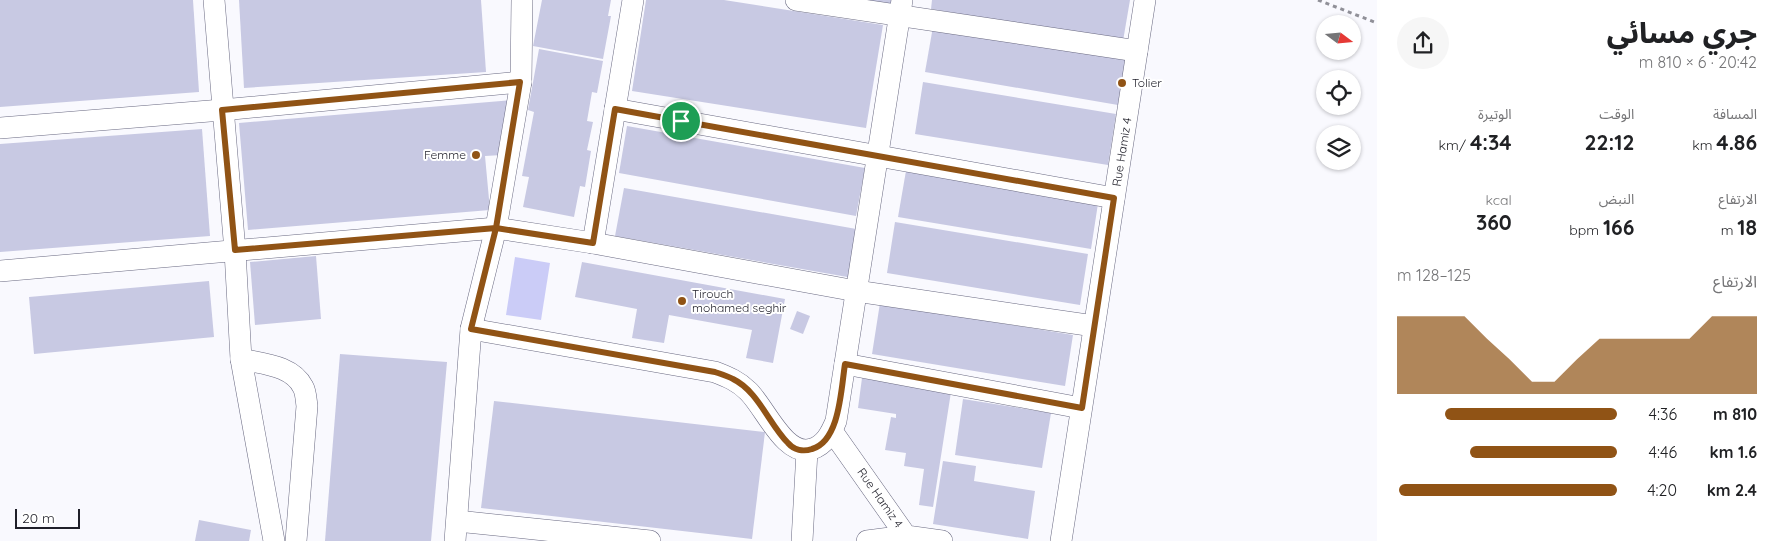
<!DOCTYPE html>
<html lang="ar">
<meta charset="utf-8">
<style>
:root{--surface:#fff;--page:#f6f6f6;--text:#202124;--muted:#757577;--accent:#905315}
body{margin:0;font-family:Quicksand,"Noto Sans Arabic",sans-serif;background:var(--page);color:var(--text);direction:rtl;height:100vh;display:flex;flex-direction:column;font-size:19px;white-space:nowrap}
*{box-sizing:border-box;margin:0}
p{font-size:16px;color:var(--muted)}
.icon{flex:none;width:28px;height:28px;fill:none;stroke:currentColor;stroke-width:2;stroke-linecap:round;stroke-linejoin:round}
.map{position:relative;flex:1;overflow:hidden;direction:ltr}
.panel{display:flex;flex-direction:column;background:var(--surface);width:400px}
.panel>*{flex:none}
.needle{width:32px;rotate:106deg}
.tools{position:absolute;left:1316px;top:15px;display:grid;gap:10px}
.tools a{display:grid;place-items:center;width:45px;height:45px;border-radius:50%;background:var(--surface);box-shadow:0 1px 4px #0004;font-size:25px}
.scale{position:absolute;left:15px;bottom:12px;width:65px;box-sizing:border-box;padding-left:5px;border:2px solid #1f1f29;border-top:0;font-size:14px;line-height:18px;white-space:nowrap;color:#1f1f29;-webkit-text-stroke:4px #fff;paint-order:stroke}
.pin{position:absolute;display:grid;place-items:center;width:42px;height:42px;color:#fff;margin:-21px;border:2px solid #fff;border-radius:50%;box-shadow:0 1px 5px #0007}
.round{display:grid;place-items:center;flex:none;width:52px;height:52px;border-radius:26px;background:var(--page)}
.overview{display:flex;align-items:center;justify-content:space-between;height:85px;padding:0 20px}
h1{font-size:28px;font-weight:800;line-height:38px}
.stats{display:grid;grid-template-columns:repeat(3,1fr);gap:8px;height:85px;padding:5px 20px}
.stats div{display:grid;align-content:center}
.stats b{font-size:21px;font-weight:800}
.stats small{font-size:14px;font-weight:400}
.stats p{font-size:14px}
.chart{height:140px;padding:10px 20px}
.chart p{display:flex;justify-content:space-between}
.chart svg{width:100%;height:90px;margin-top:5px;fill:var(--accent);opacity:.7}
ul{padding:0 20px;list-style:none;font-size:16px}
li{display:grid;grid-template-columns:80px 60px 1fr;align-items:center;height:38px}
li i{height:12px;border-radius:6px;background:var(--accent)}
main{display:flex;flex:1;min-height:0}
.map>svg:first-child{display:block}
</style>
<main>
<section class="panel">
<div class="overview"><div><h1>جري مسائي</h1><p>20:42 · 6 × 810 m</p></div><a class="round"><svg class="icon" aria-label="share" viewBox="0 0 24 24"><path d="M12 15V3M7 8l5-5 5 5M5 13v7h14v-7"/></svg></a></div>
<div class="stats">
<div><p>المسافة</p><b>4.86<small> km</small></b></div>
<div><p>الوقت</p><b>22:12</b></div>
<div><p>الوتيرة</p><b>4:34<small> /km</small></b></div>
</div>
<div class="stats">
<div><p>الارتفاع</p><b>18<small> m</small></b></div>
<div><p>النبض</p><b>166<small> bpm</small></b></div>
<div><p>kcal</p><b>360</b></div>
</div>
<div class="chart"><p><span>الارتفاع</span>125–128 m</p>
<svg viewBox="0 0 160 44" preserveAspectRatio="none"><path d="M0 44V6L10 6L20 6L30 6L40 17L50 27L60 38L70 38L80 27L90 17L100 17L110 17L120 17L130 17L140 6L150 6L160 6V44z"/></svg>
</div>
<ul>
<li><b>810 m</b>4:36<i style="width:78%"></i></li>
<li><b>1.6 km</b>4:46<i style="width:67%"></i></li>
<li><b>2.4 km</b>4:20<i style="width:99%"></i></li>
</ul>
</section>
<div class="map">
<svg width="1377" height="541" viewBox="0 0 1377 541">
<rect width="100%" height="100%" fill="#f9f9fe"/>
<!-- green -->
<path fill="#cbccf7" d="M515 257 550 263 541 320 506 315Z"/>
<!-- building -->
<g fill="#c8c9e3">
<path d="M0 0H193L199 92 0 107Z"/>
<path d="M239 0H481L486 72 244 88Z"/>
<path d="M542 0H611L608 16H611L603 59 533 46Z"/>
<path d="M646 0H724L883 25 866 128 632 91Z"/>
<path d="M857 0H894L893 7Z"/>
<path d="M932 0H1130L1123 41 931 9Z"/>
<path d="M934 21 1127 53 1118 105 925 72Z"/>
<path d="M539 49 603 61 597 93 592 92 587 121 593 122 587 150 591 151 585 187 580 186 574 217 523 207 529 177 522 176 534 112 528 110Z"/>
<path d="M923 82 1116 114 1108 165 915 134Z"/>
<path d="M512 100 502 155 485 156 490 210 248 230 239 123Z"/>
<path d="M627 126 865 168 856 216 619 173Z"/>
<path d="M202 129 210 236 0 252V144Z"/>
<path d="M907 165 1099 197 1091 249 898 217Z"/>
<path d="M624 188 862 230 853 278 615 236Z"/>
<path d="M895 222 1088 254 1080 305 887 273Z"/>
<path d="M316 256 321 319 255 325 250 262Z"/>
<path d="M582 262 785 299 773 363 746 358 752 330 669 315 664 343 632 338 637 309 575 297Z"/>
<path d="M209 281 214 337 34 354 29 297Z"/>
<path d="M880 303 1073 335 1065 386 872 354Z"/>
<path d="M797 311 810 316 803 334 790 329Z"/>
<path d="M340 354 447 362 431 541H325Z"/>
<path d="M862 378 951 392 933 507 919 505 924 469 904 466 906 453 885 450 891 417 896 418V414L858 408Z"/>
<path d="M963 399 1051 413 1042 468 955 455Z"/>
<path d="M494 401 765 432 752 539 481 508Z"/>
<path d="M943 461 976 466 974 481 1035 491 1028 539 933 524Z"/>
<path d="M199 520 251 530 249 541H195Z"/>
</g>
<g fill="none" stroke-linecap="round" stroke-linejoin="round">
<!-- minor casing -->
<g stroke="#6a6a82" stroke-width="22">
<g id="minor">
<path d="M214 0 235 251 241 359 274 541"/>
<path d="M796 0 1137 51"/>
<path d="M615 109 1114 198"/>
<path d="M0 128 222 110 521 82"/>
<path d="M593 243 633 0"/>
<path d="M0 271 496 228 593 243 856 291 1094 326"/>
<path d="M471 329 715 372C728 377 738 381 748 391 765 407 785 458 812 449 825 445 831 433 836 421L902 0"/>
<path d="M241 359C262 364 292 365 303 387 306 392 306 400 307 406L296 541"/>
<path d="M845 364 1081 408"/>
<path d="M832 431 906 536 942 541"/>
<path d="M457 521 650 541"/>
<path d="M455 541 471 329 496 228 521 82 522 0"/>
<path d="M802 541 807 451"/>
<path d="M867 541 906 536"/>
<path d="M1061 541 1145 0"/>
</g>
</g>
<!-- path -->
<path stroke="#909098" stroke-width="3" stroke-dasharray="4 4" stroke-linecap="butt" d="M1318 0 1377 23"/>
<!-- minor -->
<use href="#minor" stroke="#fff" stroke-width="21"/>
</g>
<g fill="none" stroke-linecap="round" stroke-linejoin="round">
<!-- route casing -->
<g stroke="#fff" stroke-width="10">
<path id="route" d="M681 121 615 109 593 243 496 228 235 250 222 110 520 82 496 228 471 329 715 372C721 374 728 376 733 379 758 391 769 424 788 443 794 450 803 452 812 449 840 441 841 389 845 364L1082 408 1114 198 681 121"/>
</g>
<!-- route -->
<use href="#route" stroke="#905315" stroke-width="6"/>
</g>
<!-- markers -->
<g fill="#905315" stroke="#fff" stroke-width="2">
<circle cx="1122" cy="83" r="5"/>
<circle cx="476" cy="155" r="5"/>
<circle cx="682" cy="301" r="5"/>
</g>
<g text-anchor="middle" stroke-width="4" stroke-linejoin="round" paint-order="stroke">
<!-- poi labels -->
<g font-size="12" fill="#1f1f29" stroke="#fff" text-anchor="start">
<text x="1132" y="87">Tolier</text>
<text x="466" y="159" text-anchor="end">Femme</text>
<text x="692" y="298">Tirouch<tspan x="692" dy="14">mohamed seghir</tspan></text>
</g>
<!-- street labels -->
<g font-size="12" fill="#1f1f29" stroke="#fff">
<text transform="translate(1122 152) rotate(-81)" y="4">Rue Hamiz 4</text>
<text transform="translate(880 498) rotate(55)" y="4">Rue Hamiz 4</text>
</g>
</g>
</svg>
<div class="tools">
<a><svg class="needle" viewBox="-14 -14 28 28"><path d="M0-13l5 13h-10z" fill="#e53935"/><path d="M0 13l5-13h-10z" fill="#757577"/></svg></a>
<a><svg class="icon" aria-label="locate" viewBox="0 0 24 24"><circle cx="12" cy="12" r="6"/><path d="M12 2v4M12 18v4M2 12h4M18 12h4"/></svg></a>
<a><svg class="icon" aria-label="layers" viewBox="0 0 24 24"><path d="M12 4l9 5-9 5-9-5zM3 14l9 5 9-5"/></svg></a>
</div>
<div class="scale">20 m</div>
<div class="pin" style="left:681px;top:121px;background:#1e9e55"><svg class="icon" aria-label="arrive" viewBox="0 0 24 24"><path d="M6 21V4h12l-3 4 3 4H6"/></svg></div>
</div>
</main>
